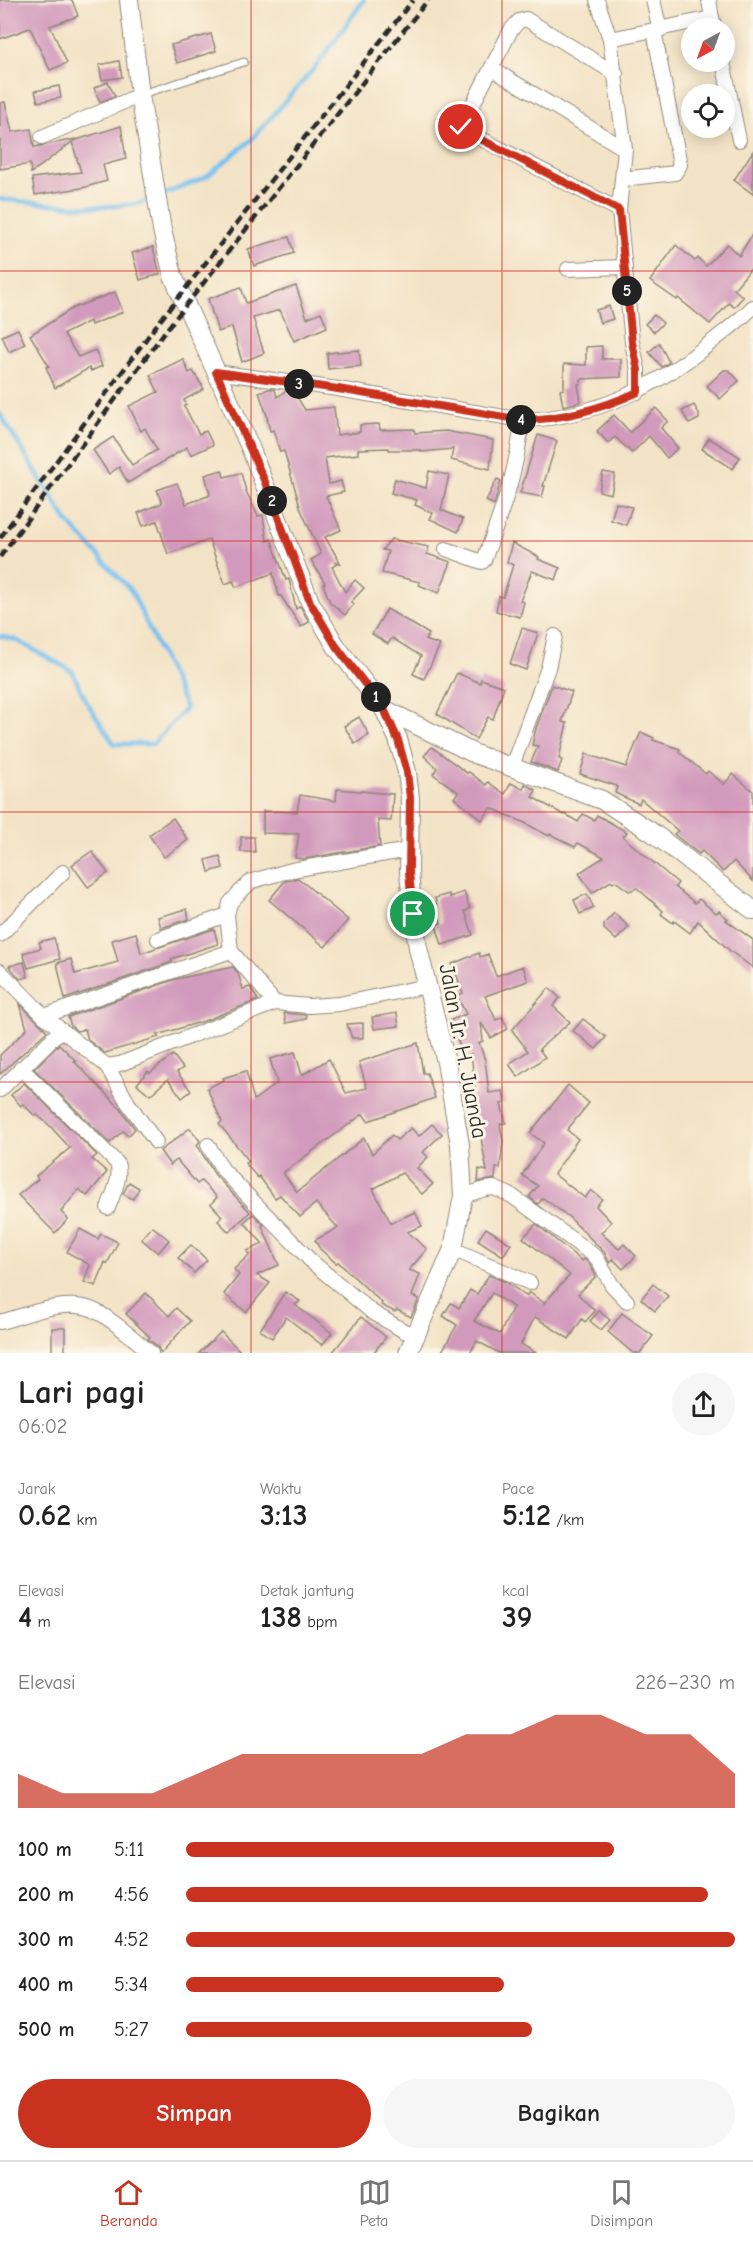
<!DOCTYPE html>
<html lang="id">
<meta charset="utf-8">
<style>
:root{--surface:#fff;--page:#f6f6f6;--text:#222;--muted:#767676;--line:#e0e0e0;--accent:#c8321e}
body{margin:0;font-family:"Comic Neue",sans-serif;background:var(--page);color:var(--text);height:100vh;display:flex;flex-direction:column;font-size:22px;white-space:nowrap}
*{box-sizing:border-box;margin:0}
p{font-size:20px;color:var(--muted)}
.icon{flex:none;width:33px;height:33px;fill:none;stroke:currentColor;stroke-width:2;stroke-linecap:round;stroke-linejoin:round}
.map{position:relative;height:1353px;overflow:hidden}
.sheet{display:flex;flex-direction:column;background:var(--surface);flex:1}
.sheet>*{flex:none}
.needle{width:39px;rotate:221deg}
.buttons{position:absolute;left:681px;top:18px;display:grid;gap:12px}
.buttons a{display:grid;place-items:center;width:54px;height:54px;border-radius:50%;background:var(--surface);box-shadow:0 3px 15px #0003;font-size:30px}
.pin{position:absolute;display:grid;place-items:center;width:51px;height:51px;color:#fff;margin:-26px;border:3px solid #fff;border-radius:50%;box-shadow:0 2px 6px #0007}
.km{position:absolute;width:30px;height:30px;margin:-15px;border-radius:50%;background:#222;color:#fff;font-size:16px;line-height:30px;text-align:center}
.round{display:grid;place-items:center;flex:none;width:63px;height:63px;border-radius:32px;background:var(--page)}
.head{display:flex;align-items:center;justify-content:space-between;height:102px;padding:0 18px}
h1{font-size:33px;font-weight:600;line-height:45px}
.figures{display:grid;grid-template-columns:repeat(3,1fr);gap:9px;height:102px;padding:6px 18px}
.figures div{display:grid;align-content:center}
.figures b{font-size:30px;font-weight:600}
.figures small{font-size:16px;font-weight:400}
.figures p{font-size:16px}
.chart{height:168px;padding:12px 18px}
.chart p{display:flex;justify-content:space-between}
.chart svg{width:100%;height:108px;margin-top:6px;fill:var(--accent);opacity:.7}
.cta{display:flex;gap:12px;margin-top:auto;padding:12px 18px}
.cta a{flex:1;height:69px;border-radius:36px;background:var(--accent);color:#fff;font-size:24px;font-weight:600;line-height:69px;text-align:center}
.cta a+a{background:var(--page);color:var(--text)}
ul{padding:0 18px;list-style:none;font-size:20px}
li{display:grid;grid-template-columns:96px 72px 1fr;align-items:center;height:45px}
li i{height:15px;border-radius:8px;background:var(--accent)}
.menu{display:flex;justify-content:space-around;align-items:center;height:84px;border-top:2px solid var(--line);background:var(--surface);font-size:16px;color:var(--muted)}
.menu a{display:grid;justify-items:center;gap:3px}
.menu .selected{color:var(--accent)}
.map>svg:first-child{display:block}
</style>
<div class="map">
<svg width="753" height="1353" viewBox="0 0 753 1353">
<rect width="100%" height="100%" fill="#fcf5e5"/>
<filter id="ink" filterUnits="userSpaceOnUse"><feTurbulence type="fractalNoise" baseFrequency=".0167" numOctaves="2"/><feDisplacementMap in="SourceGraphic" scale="12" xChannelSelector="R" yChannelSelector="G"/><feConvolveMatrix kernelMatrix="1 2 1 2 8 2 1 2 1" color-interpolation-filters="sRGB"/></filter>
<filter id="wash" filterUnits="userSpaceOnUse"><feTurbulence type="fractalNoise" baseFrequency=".008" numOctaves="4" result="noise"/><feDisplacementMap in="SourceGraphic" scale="24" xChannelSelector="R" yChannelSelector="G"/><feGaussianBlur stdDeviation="1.35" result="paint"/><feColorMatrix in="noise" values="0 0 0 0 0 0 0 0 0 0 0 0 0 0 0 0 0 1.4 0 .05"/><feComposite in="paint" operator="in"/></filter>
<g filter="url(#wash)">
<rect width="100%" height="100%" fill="#f3e3c6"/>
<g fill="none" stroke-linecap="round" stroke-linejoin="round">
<!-- stream -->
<g stroke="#76c0ef" stroke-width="4.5">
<path d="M160 196 206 177 251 140 318 64 364 0"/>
<path d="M0 199C40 203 116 214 152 199"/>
<path d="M0 414 67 521 132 592 186 708 153 744H114L86 701 72 671 16 640 0 636"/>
</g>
</g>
<g id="blocks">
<!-- building -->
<g fill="#d199bc" fill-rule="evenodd">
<path d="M0 0H72L78 16 50 26 67 63 50 70 30 28 0 39Z"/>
<path d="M211 34 216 51 177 63 171 45Z"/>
<path d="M119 61 122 77 102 80 99 65Z"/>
<path d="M108 82 115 96 100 102 94 88Z"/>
<path d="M59 86 61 98 38 102 35 91Z"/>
<path d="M5 102 12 132 31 129 34 147 76 139 73 141 121 126 126 159 103 165 107 181 82 188 35 195 32 178 81 172 72 142 31 173 30 164 0 169V103Z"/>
<path d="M753 151V194L734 180Z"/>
<path d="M753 233V266L734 289 743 297 734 307 729 303 710 324 678 298 677 300 650 281 676 245 695 261 698 258 706 266 727 244 739 256Z"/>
<path d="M289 237 294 253 254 266 248 249Z"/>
<path d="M153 247 160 274 140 280 132 253Z"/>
<path d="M296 286 307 318 321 312 327 327 294 341 280 310 253 318 264 353 242 362 232 327 218 332 208 299 241 287 246 303Z"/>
<path d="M115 292 123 312 91 325 90 321 64 334 78 357 95 350 102 366 91 371 89 368 55 388 46 367 49 366 30 335 73 308Z"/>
<path d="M609 306 613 319 600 323 596 310Z"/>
<path d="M654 315 663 323 654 332 645 324Z"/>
<path d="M18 329 25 344 9 352 2 336Z"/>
<path d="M659 343 669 362 662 367 649 352Z"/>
<path d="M602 346V359H621V377L581 379V384H578L581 402 563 406 560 390 564 389V364L586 365V347Z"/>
<path d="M359 350 361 366 328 369 327 353Z"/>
<path d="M183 359 189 373 193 371 204 389 184 400 186 405 184 406 199 434 206 431 213 445 191 455 187 447 128 483 119 467 109 474 93 450 113 437 132 465 157 450 145 428 141 431 129 406 158 392 150 375Z"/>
<path d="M724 370H729L739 381 720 399 707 386Z"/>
<path d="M269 389H275L277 397 286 391 294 392 305 410 334 407 337 435 360 432V425L379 424 380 430 414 429 415 433 446 431 493 440 490 469 451 460 453 449 421 452V450H389V448L358 449V454L325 458 329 484 341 481 344 492 326 496 341 530 325 537 341 564 334 562 337 564 332 567 345 592 355 580 364 588 351 602 354 604 345 615 330 602 323 584 325 583 311 560 321 554 301 510 284 451 280 452 273 430 270 431 267 419H268L259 392Z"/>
<path d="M694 405 699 414V419L689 424 682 411Z"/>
<path d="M656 408 668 421 661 428 678 448 667 458 649 436 632 453 615 437 608 443 597 431 614 415 630 432Z"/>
<path d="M538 435 557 441 543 486H545L542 497 520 493Z"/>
<path d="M709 438 740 457 733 469 702 449Z"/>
<path d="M222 470 224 477 241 473 246 491 258 516 263 515 267 541 271 539 286 580 289 579 296 609 300 606 309 622 301 627 281 596H279L273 573 236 587 233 581 225 584 209 540 168 554 157 521 143 526 138 513 162 503 157 490 177 483 186 504 208 496 210 494 205 475Z"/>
<path d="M429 471 449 475 441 510 463 519 458 532 430 519 433 513 415 505 417 500 391 493 395 479 426 488Z"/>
<path d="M603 472 615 474 611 494 599 491Z"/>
<path d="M497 479 501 481 494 505 486 501Z"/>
<path d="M616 503 632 507 626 525 611 520Z"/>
<path d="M391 539 429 547 427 554 451 562 439 593 419 585 420 582 382 573 388 551 382 550Z"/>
<path d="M512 543 539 557 538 559 560 568 556 580 532 571 520 601 524 602 520 617 496 611 499 596 503 597 513 565 507 562Z"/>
<path d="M387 609 429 634 425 640 440 645 424 679 413 674 421 656 392 638 388 644 372 634Z"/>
<path d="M522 628 538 633 526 670 510 664Z"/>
<path d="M457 673 480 683 481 679 504 687 493 719 488 717 476 739 437 714Z"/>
<path d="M552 685 572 692 562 722 567 723 559 759 562 760 558 772 531 762 538 746 532 745 536 728Z"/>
<path d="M359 717 369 735 355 744 344 726Z"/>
<path d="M641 732 654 738 653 740 680 749 679 752 706 774 708 771 724 784 733 774 753 791V881L734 861 723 872 702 851 699 854 676 836 674 834 678 831 641 799 639 804 615 793 617 786 580 774 586 754 626 767Z"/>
<path d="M432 747 467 773 469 772 486 785 488 782 505 794 511 783 523 789 525 784 536 790 532 797 564 815 565 814 578 822 583 814 594 820 597 815 627 832 623 837 678 883 675 887 695 903 699 899 716 913 719 911 728 919 726 920 753 940V968L729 950 698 921 690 933 674 921 673 923 661 914 663 911 637 888 629 891 615 881 613 883 611 881 592 893 579 873 604 857 578 843 575 847 550 834 549 836 523 822 491 808 482 820 454 798 458 792 433 774 437 768 424 756Z"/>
<path d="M337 789 393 794 391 821 378 820 380 846 303 859 295 858 299 834 263 833V811L297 812 300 795 336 801Z"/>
<path d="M173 818 188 840 164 857 149 835Z"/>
<path d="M241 837H254L255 852H241Z"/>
<path d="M92 851 108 873 88 887 72 865Z"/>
<path d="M220 856 223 868 209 872 206 860Z"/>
<path d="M298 878 348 920 325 947 269 900 285 881Z"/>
<path d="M464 892 470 909 465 911 473 935 442 945 436 925 441 923 435 898 449 894 450 897Z"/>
<path d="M587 894 594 908 580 914 574 900Z"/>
<path d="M187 909 189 919 161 928 158 917Z"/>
<path d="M614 913 629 927 616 940 604 929V924Z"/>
<path d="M214 929 218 944 171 959 172 962 65 999 57 963 71 959 75 974 118 962 112 940 136 933 141 953Z"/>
<path d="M54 938 60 959 28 968 23 953 41 948 39 942Z"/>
<path d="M479 953 480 957 488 954 496 976 523 966 528 981 485 996 496 1020 502 1017 508 1029 491 1038 481 1023 483 1041 479 1043 485 1060 489 1093 503 1091 505 1103 501 1104 506 1123 500 1124 503 1141 500 1168H496L495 1179 478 1182 479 1169 487 1171 479 1127 476 1128 470 1096 476 1095 471 1054 463 1056 451 1020 466 1014 457 996 463 993 452 964Z"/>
<path d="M24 962 28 977 20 979 9 966Z"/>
<path d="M233 967 238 973 243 989 250 987 258 1000 204 1021 157 1035 159 1037 105 1053 88 1040 85 1029 77 1031 71 1026 68 1017 176 979Z"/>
<path d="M549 988 560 998 553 1006 570 1022 539 1049 545 1057 518 1077 509 1064 528 1051 512 1030Z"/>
<path d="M20 1004 47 1031 0 1074V1055L27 1029Z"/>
<path d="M284 1013 306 1015V1019L286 1023Z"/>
<path d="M397 1013 399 1026 374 1029 372 1017Z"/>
<path d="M583 1019 606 1037 596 1049 573 1031Z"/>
<path d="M363 1023V1038H352L347 1024Z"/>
<path d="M418 1043 423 1073H427L435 1098 368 1121 363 1114 283 1173 297 1192 364 1138 372 1154 392 1135 397 1140 411 1128 419 1136 432 1124 442 1134 423 1152 428 1157 417 1168 433 1184 422 1194 402 1173 373 1189 391 1223 415 1212 422 1226 407 1232 427 1249 409 1270 420 1274 412 1296 419 1299 411 1317 397 1310 395 1312 381 1305 382 1303 338 1262 336 1263 320 1249 315 1240 338 1228 316 1203 300 1217 280 1195 275 1198 259 1176 258 1178 245 1163 249 1161 219 1124 222 1122 207 1088 224 1080 223 1078 246 1071 254 1100 277 1083 270 1059 295 1052 302 1075 329 1059 346 1093 367 1088 359 1062Z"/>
<path d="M59 1044 76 1061H74L120 1108 135 1129 128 1136 123 1131 110 1143 34 1069Z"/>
<path d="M173 1055 183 1068 177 1072 191 1091 182 1098 168 1079 150 1095 137 1084 148 1071 150 1073Z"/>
<path d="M24 1083 97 1155 92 1159 107 1172 87 1196 79 1189 61 1212 68 1219 55 1233 18 1195 38 1179 36 1176 70 1148 49 1125 37 1115 35 1116 23 1104 21 1106 11 1095Z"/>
<path d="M568 1085 589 1103 567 1130 578 1139 554 1174 585 1198 591 1190 602 1199 596 1206 611 1222 601 1233 619 1249 624 1244 636 1256 623 1269 613 1259 610 1263 604 1252 569 1217 543 1198 538 1204 529 1197 538 1186 522 1175 544 1143 530 1133Z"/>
<path d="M190 1128 200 1141 197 1145 215 1175 250 1212 229 1232 218 1221 222 1216 211 1204 217 1197 201 1181 197 1184 177 1160 170 1165 160 1151Z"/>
<path d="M129 1182 139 1188 133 1199 123 1194Z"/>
<path d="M253 1214 264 1225 262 1226 279 1265 257 1275 270 1283 246 1312 224 1294 239 1275 234 1269 249 1255 247 1251 263 1244 244 1222Z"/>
<path d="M536 1224 582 1261 584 1259 589 1263 596 1276 578 1294 595 1311 585 1322 582 1319 569 1339 535 1317 521 1344 536 1353H499L477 1341 470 1353H441L457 1325 443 1316 451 1303 459 1308 470 1290 477 1294 489 1275 506 1282 526 1296 529 1292 544 1303 570 1275 523 1238ZM492 1293 513 1307 500 1334 474 1321Z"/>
<path d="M152 1226 169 1240 158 1253 141 1239Z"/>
<path d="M486 1228 511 1244 503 1256 478 1240Z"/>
<path d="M80 1229 98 1239 101 1234 118 1242 107 1264 105 1262 96 1286 84 1282 90 1265 67 1252Z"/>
<path d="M191 1245 207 1260 194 1273 178 1258Z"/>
<path d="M653 1284 668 1296 655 1311 641 1299Z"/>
<path d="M285 1292 300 1301 295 1305 332 1333 322 1345 286 1317 272 1338 260 1330Z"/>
<path d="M146 1293 169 1316 176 1308 190 1321 161 1353 157 1346 148 1339 150 1337 126 1314Z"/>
<path d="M599 1311 610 1320 601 1330 590 1321Z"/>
<path d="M622 1313 653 1336 640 1353H633L608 1332Z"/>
<path d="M361 1317 386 1337 373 1353H332Z"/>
<rect x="52" y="1328" width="13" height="24"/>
<path d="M221 1332 242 1353H199Z"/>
</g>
</g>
</g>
<g filter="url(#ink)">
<use href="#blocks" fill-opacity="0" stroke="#8f8778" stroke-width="1.5"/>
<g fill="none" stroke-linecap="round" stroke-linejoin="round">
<!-- service casing -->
<g stroke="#8f8778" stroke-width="9">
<path id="service" d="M142 94 244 62"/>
</g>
<!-- minor casing -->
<g stroke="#8f8778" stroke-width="16">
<g id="minor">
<path d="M597 0 610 39 625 149 619 210 632 342 638 370V392"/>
<path d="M653 0 660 30"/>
<path d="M709 0 712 18"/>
<path d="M610 39 712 18 715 28"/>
<path d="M723 62 739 140"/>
<path d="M492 69 625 149"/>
<path d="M616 74 526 19 519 21 511 30 461 127 464 130 619 210"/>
<path d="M42 137 140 95"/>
<path d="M622 179 675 173 680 165 654 31"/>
<path d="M568 269 625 267"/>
<path d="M216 372 338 389 522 420C596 418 658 386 714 340 727 330 741 319 753 307"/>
<path d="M446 549 482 562 484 560C502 510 517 473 522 420"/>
<path d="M511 769 548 668 555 636"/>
<path d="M0 935 63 872"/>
<path d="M158 939 227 915"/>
<path d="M0 971 44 1016 107 1066 120 1064 275 1003 309 1006 339 1004 427 986"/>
<path d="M275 1003 231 951 227 915 230 903 239 893 252 881 292 870 409 850"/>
<path d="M44 1016 231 951"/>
<path d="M107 1066 128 1103 156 1142"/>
<path d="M21 1068 117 1163C122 1177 113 1194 108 1208"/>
<path d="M0 1090 61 1030"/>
<path d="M208 1145 223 1170 312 1262 372 1312 404 1331 417 1334"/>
<path d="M463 1196 485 1189 494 1188 512 1196 596 1257 612 1285 627 1301"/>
<path d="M453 1249 530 1283"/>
<path d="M0 1322C27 1315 63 1299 91 1309 108 1315 136 1341 151 1353"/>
</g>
</g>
<!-- tertiary casing -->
<g stroke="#8f8778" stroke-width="20">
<g id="tertiary">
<path d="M129 0 140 95 162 230 173 276 250 447 310 602 336 646 384 709 398 739 407 772 410 798 409 872 413 914 418 948 446 1062 460 1145 463 1196 453 1249 408 1353"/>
<path d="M384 709 475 754 602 800 653 833 753 910"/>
</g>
</g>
<!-- service -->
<use href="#service" stroke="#fff" stroke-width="7"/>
<!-- minor -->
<use href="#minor" stroke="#fff" stroke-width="14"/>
<!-- tertiary -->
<use href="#tertiary" stroke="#fff" stroke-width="18"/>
<!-- rail -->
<g stroke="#2b2b2b" stroke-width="4.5" stroke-dasharray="9 4.5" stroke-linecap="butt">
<path d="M0 538 155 327 413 0"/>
<path d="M0 557 163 334 428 0"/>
</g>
</g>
</g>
<g fill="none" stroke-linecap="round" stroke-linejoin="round" filter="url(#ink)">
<!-- route casing -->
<g stroke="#fff" stroke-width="12">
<path id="route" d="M413 914 409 872 410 798 407 772 398 740 384 709 336 646 310 602 265 482 216 372 338 389 522 420C564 419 601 409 638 392V370L632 342 619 210 463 130 461 127"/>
</g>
<!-- route -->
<use href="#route" stroke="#c8321e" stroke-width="8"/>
</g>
<!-- grid -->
<path fill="none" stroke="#d62828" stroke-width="1.5" stroke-opacity="0.55" d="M251 0V1353M502 0V1353M0 271H753M0 541H753M0 812H753M0 1082H753"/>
<g text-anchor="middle" stroke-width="6" stroke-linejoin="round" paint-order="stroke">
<!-- street labels -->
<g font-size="22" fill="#2b2b2b" stroke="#fcf5e5">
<text transform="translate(464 1051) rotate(79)" y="8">Jalan Ir. H. Juanda</text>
</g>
</g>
</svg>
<div class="buttons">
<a><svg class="needle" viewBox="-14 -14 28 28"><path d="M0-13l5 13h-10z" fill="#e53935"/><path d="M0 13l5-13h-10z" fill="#767676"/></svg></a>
<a><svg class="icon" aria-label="locate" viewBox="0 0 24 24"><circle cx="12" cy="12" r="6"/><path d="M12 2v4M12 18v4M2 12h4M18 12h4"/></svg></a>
</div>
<div class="pin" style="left:413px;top:914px;background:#1e9e55"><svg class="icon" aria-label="arrive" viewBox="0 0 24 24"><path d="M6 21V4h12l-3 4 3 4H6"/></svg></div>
<div class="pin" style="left:461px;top:127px;background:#d93025"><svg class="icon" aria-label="check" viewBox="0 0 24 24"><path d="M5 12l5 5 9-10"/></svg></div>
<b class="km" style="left:376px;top:697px">1</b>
<b class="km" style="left:272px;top:501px">2</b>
<b class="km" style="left:299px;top:384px">3</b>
<b class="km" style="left:521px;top:420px">4</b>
<b class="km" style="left:627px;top:291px">5</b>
</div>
<section class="sheet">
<div class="head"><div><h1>Lari pagi</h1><p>06:02</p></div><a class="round"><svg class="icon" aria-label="share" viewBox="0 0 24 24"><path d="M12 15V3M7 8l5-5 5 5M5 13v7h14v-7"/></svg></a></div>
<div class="figures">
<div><p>Jarak</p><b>0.62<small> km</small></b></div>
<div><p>Waktu</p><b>3:13</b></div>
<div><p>Pace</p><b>5:12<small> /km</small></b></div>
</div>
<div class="figures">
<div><p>Elevasi</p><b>4<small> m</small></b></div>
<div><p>Detak jantung</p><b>138<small> bpm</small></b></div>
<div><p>kcal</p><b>39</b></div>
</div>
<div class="chart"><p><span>Elevasi</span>226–230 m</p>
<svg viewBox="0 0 160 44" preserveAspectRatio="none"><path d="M0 44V30L10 38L20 38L30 38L40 30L50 22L60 22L70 22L80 22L90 22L100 14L110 14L120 6L130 6L140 14L150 14L160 30V44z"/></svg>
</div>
<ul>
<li><b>100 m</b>5:11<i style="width:78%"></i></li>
<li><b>200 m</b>4:56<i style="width:95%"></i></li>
<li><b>300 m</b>4:52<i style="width:100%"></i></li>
<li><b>400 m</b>5:34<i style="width:58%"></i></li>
<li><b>500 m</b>5:27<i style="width:63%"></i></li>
</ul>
<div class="cta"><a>Simpan</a><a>Bagikan</a></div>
</section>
<nav class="menu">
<a class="selected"><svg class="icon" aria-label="home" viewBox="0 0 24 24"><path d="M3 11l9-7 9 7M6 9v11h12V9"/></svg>Beranda</a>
<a><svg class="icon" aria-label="map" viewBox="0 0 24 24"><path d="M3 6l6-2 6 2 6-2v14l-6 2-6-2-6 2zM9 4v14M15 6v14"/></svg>Peta</a>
<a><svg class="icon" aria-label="saved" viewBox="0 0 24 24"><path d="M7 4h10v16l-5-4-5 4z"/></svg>Disimpan</a>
</nav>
